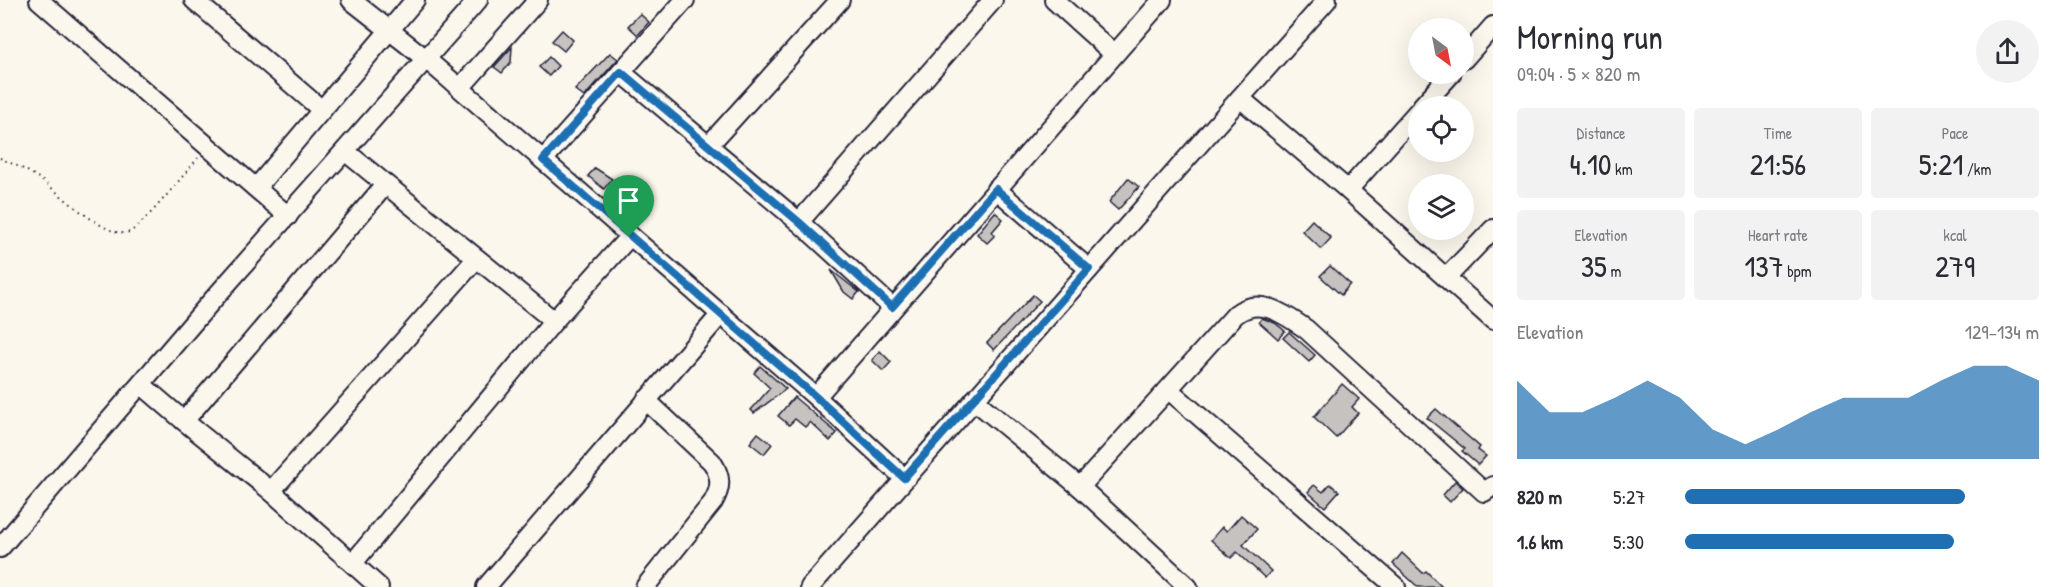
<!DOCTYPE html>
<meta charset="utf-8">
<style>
:root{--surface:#fff;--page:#f2f2f3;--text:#2b2b33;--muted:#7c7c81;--accent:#1f6fb2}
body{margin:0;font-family:"Patrick Hand",sans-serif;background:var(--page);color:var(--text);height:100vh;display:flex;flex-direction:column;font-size:22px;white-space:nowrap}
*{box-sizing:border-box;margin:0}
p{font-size:20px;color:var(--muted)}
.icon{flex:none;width:33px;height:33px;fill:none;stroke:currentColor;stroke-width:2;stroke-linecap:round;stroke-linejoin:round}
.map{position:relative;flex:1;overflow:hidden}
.details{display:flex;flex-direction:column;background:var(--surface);width:570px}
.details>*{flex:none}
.needle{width:39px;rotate:148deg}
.buttons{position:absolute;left:1408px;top:18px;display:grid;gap:12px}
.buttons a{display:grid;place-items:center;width:66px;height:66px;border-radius:50%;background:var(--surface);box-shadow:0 6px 24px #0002;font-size:30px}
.pin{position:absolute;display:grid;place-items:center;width:51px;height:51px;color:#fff;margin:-62px -26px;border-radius:50% 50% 50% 0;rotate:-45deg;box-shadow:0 0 6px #0007}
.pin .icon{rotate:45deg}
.round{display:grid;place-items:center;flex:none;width:63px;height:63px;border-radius:32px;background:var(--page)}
.headline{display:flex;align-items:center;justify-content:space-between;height:102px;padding:0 24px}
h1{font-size:33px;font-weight:600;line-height:45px}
.figures{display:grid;grid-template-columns:repeat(3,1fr);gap:9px;height:102px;padding:6px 24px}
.figures div{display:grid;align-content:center;border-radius:6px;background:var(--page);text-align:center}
.figures b{font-size:30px;font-weight:600}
.figures small{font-size:16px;font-weight:400}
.figures p{font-size:16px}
.chart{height:168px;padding:12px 24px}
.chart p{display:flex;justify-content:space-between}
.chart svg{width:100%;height:108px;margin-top:6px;fill:var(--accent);opacity:.7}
ul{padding:0 24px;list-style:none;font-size:20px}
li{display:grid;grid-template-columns:96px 72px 1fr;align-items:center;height:45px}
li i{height:15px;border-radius:8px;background:var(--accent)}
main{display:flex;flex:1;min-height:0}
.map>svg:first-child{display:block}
</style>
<main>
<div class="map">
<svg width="1493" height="587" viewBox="0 0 1493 587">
<rect width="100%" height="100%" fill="#fbf7ec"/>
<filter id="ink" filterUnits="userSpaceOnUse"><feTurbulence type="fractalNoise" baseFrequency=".0167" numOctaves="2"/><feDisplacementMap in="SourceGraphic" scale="12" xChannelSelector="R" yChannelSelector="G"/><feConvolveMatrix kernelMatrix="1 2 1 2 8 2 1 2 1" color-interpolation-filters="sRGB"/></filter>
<g filter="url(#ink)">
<!-- building -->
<g fill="#c6c2c0" stroke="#22223b" stroke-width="1.5">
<path d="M640 14 649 22 638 35 628 26Z"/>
<path d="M562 30 573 40 564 51 552 41Z"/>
<path d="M512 47 511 62 502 73 494 67Z"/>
<path d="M610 53 618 59 584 97 575 90Z"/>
<path d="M549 57 558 66 549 76 539 67Z"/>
<path d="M595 168 612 179 604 189 588 176Z"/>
<path d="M1128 178 1139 187 1118 210 1109 202Z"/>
<path d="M995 212 1003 219 992 232 995 235 987 243 977 234Z"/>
<path d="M1312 220 1331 238 1321 249 1302 231Z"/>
<path d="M1330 266 1350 284 1341 295 1320 276Z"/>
<path d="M831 270 859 292 853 299 844 292Z"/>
<path d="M1033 295 1040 301 994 350 987 343Z"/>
<path d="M1262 318 1275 323 1285 331 1278 339 1259 322Z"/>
<path d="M1289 332 1315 355 1309 362 1283 338Z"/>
<path d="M880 351 891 362 883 371 872 360Z"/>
<path d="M760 366 786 389 754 413 751 410 770 388 754 373Z"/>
<path d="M1342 384 1359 399 1352 407 1358 413 1336 438 1314 417Z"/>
<path d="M794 397 837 433 830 441 810 422 805 427 795 419 789 425 778 416Z"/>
<path d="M1436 409 1480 447 1478 450 1486 456 1478 465 1462 451 1465 449 1427 418Z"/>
<path d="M758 433 772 444 764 454 750 443Z"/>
<path d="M1455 481 1463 488 1450 502 1443 495Z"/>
<path d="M1330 484 1339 491 1325 507 1308 492 1314 485 1323 492Z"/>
<path d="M1241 515 1257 529 1243 545 1271 571 1265 578 1237 552 1231 558 1211 540 1222 527 1227 531Z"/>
<path d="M1402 553 1423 573 1426 571 1442 587H1418L1393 564Z"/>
</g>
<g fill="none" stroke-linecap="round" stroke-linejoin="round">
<!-- minor casing -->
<g stroke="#22223b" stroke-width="22">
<g id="minor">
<path d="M39 0 288 216"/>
<path d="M194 0 322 110"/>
<path d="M351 0 426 59 543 160 816 397 904 478"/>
<path d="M1054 0 1114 54"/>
<path d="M1327 0 1240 98 1348 190 1493 320"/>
<path d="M1464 59 1493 26"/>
<path d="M621 72 799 222 892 307"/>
<path d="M460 88 538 0"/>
<path d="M1422 106 1451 74"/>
<path d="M708 146 840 0"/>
<path d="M346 152 554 321"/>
<path d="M543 160 685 0"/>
<path d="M256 188 415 0"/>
<path d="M996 189 1089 269"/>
<path d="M1348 190 1419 110"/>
<path d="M799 222 993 0"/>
<path d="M1447 277 1493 229"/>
<path d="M142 385 184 421 271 491 379 587"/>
<path d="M1169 390 1396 587"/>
<path d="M816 397 1162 0"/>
<path d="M974 400 1080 487"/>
<path d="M184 421 385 185"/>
<path d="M271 491 476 259"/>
<path d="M0 548 210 303 478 0"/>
<path d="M353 563 554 321 629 237"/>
<path d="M486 587 721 314"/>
<path d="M645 587 713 502C722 487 721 476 712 462L646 400"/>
<path d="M810 587 1240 98"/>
<path d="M1188 587 1080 487 1236 314C1260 296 1284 314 1306 329L1484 492 1493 486"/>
</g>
</g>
<!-- path -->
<path stroke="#22223b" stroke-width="2" stroke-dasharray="1.5 4.5" stroke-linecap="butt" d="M0 158C12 164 26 169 37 177 56 189 107 241 129 232 142 227 186 172 198 158"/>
<!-- minor -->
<use href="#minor" stroke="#fbf7ec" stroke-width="18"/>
</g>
</g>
<g fill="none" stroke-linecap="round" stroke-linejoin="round" filter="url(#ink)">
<!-- route casing -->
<g stroke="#fff" stroke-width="12">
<path id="route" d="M621 72 799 222 892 307 996 189 1089 269 904 478 816 397 543 160Z"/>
</g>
<!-- route -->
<use href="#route" stroke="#1f6fb2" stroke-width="8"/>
</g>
</svg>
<div class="buttons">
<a><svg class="needle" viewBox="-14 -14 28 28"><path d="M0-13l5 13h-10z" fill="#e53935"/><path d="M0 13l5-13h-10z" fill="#7c7c81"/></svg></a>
<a><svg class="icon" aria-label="locate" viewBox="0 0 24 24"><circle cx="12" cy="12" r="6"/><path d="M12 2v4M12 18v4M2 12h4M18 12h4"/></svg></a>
<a><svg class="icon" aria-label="layers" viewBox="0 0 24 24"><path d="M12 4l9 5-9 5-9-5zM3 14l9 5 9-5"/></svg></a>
</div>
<div class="pin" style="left:629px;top:237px;background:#1e9e55"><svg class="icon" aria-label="arrive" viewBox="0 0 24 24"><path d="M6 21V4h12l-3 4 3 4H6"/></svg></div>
</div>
<section class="details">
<div class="headline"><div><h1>Morning run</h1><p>09:04 · 5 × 820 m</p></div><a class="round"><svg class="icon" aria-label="share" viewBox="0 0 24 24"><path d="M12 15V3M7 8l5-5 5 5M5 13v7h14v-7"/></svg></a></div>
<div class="figures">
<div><p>Distance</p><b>4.10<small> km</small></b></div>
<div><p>Time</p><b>21:56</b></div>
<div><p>Pace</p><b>5:21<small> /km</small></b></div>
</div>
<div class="figures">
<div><p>Elevation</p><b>35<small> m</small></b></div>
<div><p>Heart rate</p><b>137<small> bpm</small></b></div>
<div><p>kcal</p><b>279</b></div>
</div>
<div class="chart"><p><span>Elevation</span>129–134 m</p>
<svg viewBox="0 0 160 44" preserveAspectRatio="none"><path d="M0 44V12L10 25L20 25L30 19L40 12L50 19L60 32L70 38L80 32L90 25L100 19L110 19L120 19L130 12L140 6L150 6L160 12V44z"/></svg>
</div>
<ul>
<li><b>820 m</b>5:27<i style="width:79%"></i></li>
<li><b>1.6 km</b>5:30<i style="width:76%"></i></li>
</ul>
</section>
</main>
